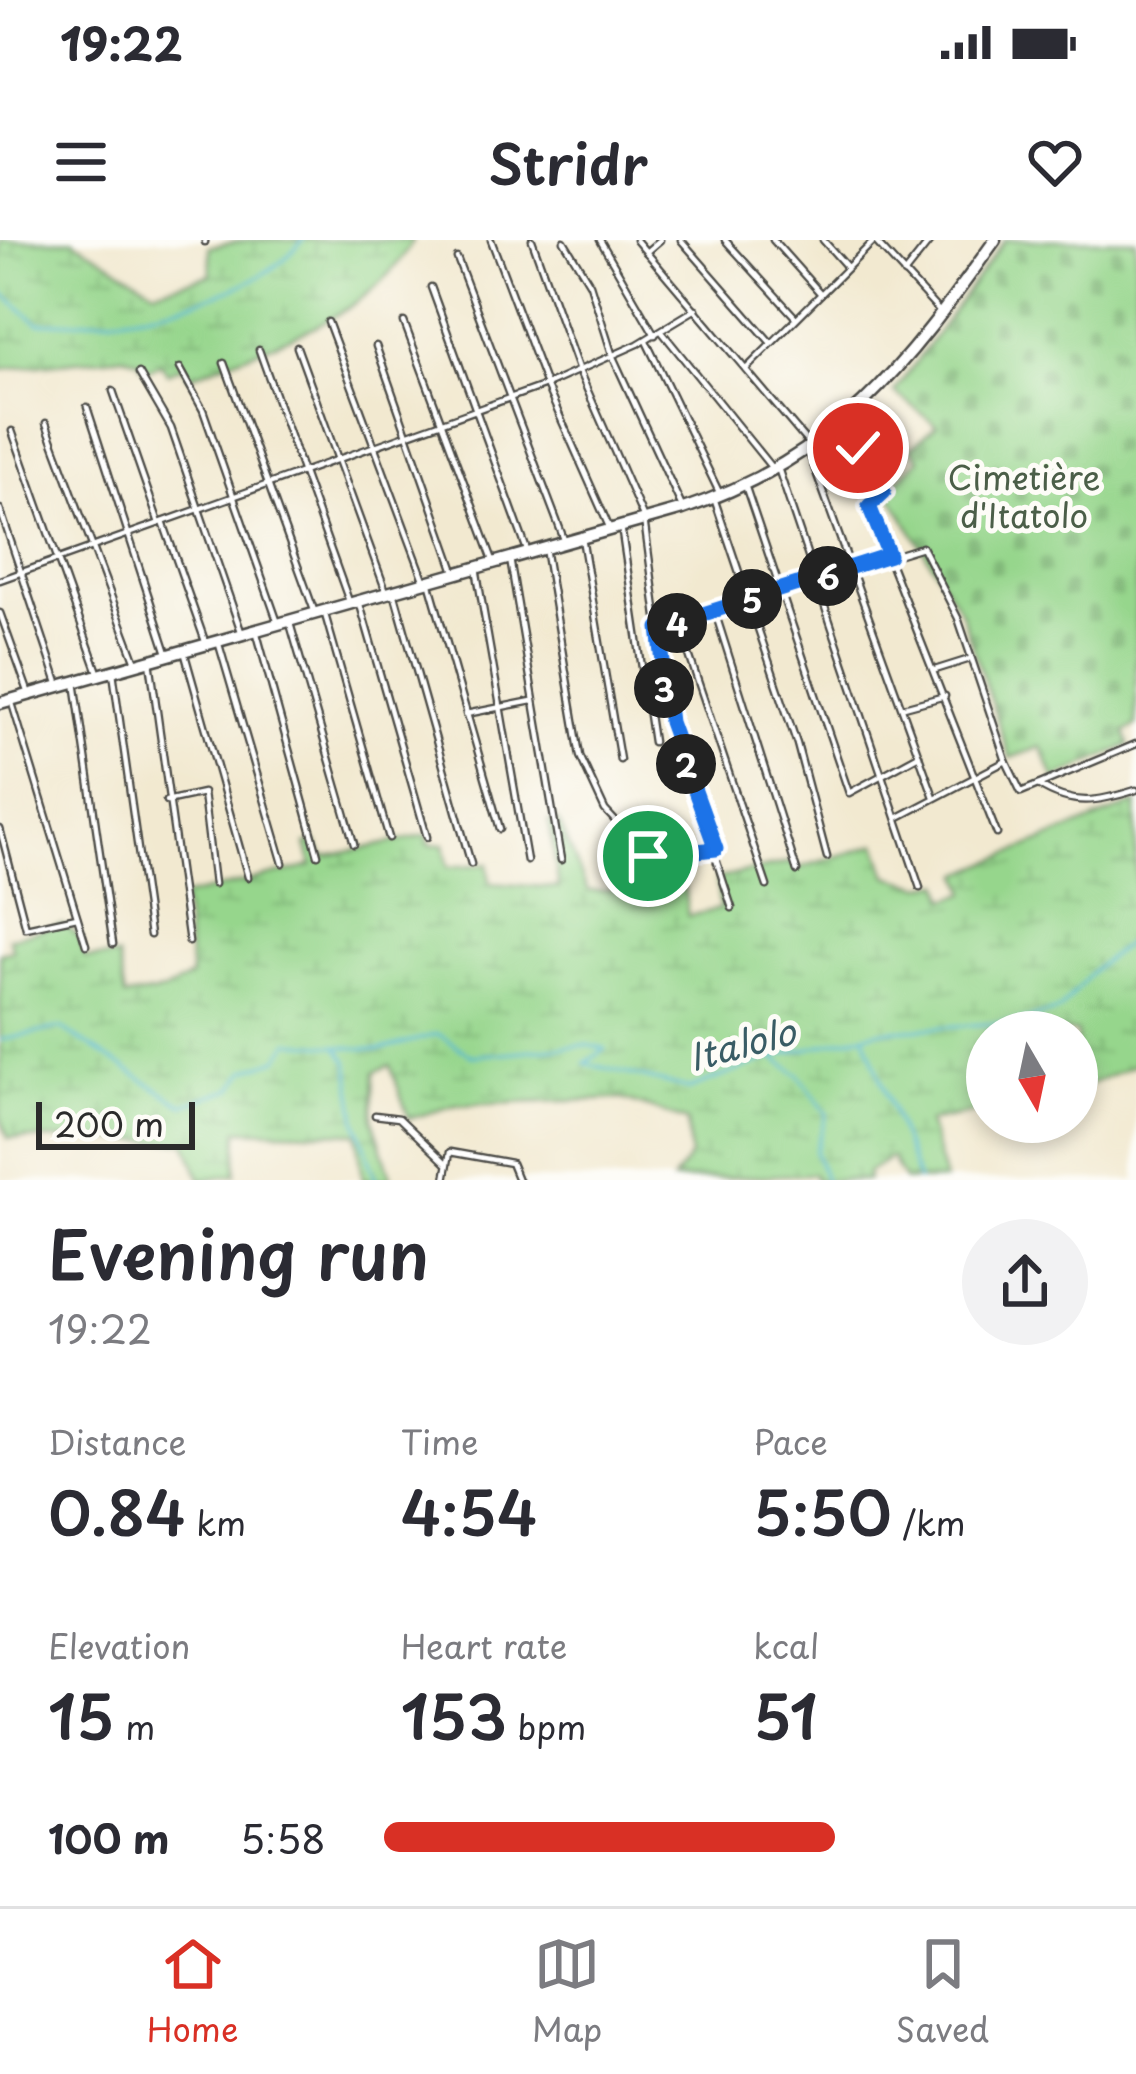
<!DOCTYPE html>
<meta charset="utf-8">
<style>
:root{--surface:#fff;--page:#f2f2f3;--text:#2b2b33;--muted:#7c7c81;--line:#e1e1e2;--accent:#d93025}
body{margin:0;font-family:"Playpen Sans",sans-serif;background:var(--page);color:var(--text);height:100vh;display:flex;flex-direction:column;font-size:45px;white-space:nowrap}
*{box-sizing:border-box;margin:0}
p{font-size:39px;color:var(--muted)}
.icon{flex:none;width:66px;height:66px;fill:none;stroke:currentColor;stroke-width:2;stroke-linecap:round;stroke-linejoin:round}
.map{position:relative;height:940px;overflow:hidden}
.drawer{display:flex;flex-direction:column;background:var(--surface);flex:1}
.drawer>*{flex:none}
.needle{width:78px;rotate:171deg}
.controls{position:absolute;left:966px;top:771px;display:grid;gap:24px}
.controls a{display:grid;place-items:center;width:132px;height:132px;border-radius:50%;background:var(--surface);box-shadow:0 6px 18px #0003;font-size:60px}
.scale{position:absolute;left:36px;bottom:30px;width:159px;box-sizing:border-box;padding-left:12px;border:6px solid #2b2b2b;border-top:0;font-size:33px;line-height:42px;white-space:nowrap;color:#2b2b2b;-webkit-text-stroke:9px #fdfcf7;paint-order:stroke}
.pin{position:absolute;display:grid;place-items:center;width:102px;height:102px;color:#fff;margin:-51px;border:6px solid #fff;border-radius:50%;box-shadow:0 3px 12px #0007}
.km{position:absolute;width:60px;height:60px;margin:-30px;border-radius:50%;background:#222;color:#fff;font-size:33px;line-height:60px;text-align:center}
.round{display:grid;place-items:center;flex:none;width:126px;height:126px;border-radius:63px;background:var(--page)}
.head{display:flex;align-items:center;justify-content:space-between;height:204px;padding:0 48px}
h1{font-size:66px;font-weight:600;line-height:90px}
.metrics{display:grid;grid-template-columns:repeat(3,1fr);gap:18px;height:204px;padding:12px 48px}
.metrics div{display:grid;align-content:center}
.metrics b{font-size:60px;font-weight:600}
.metrics small{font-size:33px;font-weight:400}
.metrics p{font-size:33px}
ul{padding:0 48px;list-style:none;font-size:39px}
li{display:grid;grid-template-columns:192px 144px 1fr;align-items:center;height:90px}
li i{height:30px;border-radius:15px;background:var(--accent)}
.status{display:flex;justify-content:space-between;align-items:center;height:84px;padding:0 60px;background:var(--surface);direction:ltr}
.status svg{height:33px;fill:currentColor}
header{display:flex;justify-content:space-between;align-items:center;height:156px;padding:0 48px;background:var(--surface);font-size:54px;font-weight:600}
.tabs{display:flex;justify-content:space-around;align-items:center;height:168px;border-top:3px solid var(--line);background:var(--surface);font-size:33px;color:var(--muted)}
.tabs a{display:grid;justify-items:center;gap:6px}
.tabs .selected{color:var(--accent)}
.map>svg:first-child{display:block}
</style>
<div class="status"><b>19:22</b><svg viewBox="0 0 49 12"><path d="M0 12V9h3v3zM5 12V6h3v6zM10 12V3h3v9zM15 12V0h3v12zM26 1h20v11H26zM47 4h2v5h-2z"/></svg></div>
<header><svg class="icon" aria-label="menu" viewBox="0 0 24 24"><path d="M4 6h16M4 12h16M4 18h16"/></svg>Stridr<svg class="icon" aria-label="heart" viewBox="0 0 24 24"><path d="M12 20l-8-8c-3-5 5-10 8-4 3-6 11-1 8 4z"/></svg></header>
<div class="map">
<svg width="1136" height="940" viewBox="0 0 1136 940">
<defs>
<pattern id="wetland-marsh" width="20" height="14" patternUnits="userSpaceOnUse" patternTransform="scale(3)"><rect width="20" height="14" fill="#96d68c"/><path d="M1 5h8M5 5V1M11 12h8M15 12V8" fill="none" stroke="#81b879"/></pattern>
<pattern id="cemetery-stones" width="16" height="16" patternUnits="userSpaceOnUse" patternTransform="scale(3)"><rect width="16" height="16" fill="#96d68c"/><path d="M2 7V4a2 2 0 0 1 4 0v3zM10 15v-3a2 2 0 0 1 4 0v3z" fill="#81b879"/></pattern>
</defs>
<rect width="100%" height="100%" fill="#fdfcf7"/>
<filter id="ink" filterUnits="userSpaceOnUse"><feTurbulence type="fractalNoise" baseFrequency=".00833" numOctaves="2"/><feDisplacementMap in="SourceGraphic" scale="24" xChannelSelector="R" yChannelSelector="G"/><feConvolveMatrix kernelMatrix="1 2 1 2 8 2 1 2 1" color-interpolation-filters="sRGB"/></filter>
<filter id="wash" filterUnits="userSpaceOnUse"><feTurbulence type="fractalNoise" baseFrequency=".004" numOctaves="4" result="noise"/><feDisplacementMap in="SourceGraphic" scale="48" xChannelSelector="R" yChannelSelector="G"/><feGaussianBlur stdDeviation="2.7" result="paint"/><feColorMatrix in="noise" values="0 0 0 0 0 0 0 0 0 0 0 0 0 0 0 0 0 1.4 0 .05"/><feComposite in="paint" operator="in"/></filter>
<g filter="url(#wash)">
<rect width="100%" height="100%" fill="#f2e9d0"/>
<!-- wetland -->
<g fill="url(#wetland-marsh)" stroke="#60805c" stroke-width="3">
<path d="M0 0H73L155 50 211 35 209 7 248 0H413C367 84 269 102 189 137L183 126 167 133 161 123 145 131 138 120 124 116 0 129Z"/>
<path d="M1136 563V824L1077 850V792H987V870L928 882 945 940H904L891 917 867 933 868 940H816L813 934 673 940 690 916 687 881 623 859 456 865 409 879 390 825 375 832 373 879 392 940H363L357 893 238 890 236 934 201 940 186 902 8 898 0 876V713L13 710 9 698 62 684 80 697 85 718 118 717 125 757 164 751 191 737 183 657 312 626 306 604 315 601 324 617 427 595 430 605 444 604 448 627 488 624 490 643 559 648 549 581 558 580 588 651 650 650 645 629 653 622 662 627 667 651 684 647 688 676 720 669 716 639 792 622 796 629 877 604 888 636 924 646 942 643 947 659 967 653 961 634Z"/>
</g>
<!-- cemetery -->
<path fill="url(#cemetery-stones)" stroke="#60805c" stroke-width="3" d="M1005 0H1136V486L1125 492 1129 505 1055 539 1041 507 1010 518 961 372 888 251 919 219 911 208 937 185 894 152Z"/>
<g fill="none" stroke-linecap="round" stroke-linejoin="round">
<!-- stream -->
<g stroke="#52b8d1" stroke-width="3">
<path d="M0 51 38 83C115 82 253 65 303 0"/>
<path d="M865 796 918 940"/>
<path d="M0 800 61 788 183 865 232 849 246 830 278 819 290 802 379 810 438 794 472 816 586 805 606 809 585 823 689 849 774 817 879 791 1017 782 1059 770 1095 728 1136 697"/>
<path d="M337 806 348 821 357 881 376 940"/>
<path d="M774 818 799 835 827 874 815 912 825 940"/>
</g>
</g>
</g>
<g filter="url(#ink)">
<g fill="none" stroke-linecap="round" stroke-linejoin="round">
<!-- street casing -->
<g stroke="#494844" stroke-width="9">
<g id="street">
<path d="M205 0V2"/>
<path d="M491 0 546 145 610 289"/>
<path d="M532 0 579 131 644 279 671 482 732 668"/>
<path d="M600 0 655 95"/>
<path d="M636 0 808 203"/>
<path d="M681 0 771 103"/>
<path d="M725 0 796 78"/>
<path d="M773 0 821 54"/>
<path d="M823 0 847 27"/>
<path d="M874 0 938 70"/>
<path d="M564 1 590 44 613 117 683 269"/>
<path d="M646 12 660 0"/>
<path d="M457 18 565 302"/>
<path d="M904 34 931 0"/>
<path d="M431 47 528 313"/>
<path d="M328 82 425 342"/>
<path d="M404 82 494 323"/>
<path d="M662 92 771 227"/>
<path d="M646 101 718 250"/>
<path d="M376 106 456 334"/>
<path d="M297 107 387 354"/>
<path d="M259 110 350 364"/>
<path d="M224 123 315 373"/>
<path d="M180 128 203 170 278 383"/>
<path d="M747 128 874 1"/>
<path d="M139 133 171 188 242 394"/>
<path d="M113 151 159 283"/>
<path d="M87 167 168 416"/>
<path d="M46 183 137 425"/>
<path d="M844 184 884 252 869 269 997 594"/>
<path d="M12 191 99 435"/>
<path d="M808 210 934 557"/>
<path d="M778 228 920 648"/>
<path d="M745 245 849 553 919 515"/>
<path d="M714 258 797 504 827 617"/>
<path d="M0 269 59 446"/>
<path d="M163 282 206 404"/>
<path d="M621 286 653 502"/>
<path d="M582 298 620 520"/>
<path d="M545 308 580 516 605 570 648 616 715 609"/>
<path d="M510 319 561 620"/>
<path d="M476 328 527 621"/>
<path d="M0 340 546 145 638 104 696 69"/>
<path d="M429 341 500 589"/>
<path d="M394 352 471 624"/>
<path d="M359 361 427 597"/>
<path d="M324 371 389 598"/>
<path d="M715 372 797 631"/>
<path d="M0 373 29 454"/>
<path d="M289 380 354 604"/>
<path d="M678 382 767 646"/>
<path d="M659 388 922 307 958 378 1006 521"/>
<path d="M256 390 318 615"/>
<path d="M218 401 283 623"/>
<path d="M184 411 248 637"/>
<path d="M150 421 189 702"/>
<path d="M935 430 970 419"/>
<path d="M113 432 150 695"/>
<path d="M75 442 113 704"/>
<path d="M11 460 86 705"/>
<path d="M904 467 945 456"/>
<path d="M466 474 532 461"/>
<path d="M1038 545C1073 567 1098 562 1136 550"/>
<path d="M166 561 203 553 214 644"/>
<path d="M897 578 1006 521 1021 552 1136 504"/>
<path d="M0 589 26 688 77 677"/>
<path d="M375 875 399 878 446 923"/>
<path d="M445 940 450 912 511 923 518 940"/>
</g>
</g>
<!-- highway casing -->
<g stroke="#494844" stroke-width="15">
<path id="highway" d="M0 463 683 269C837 217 904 128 995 0"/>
</g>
<!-- street -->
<use href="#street" stroke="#fff" stroke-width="4.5"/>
<!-- highway -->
<use href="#highway" stroke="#fff" stroke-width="10"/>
</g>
</g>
<g fill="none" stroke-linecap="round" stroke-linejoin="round" filter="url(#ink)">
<!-- route casing -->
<g stroke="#fff" stroke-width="24">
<path id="route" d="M648 616 716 609 670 482 659 388 889 315 869 266 884 252 858 208"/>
</g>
<!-- route -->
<use href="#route" stroke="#1a73e8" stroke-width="15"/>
</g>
<g text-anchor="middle" stroke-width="10" stroke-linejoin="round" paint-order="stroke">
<!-- park labels -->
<g font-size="33" fill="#4b5e48" stroke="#fdfcf7">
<text x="1024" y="250">Cimetière<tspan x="1024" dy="38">d'Itatolo</tspan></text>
</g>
<!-- water labels -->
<g font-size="36" font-style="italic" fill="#395c65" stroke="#fdfcf7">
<text transform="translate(742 805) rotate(-15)" y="13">Italolo</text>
</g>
</g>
</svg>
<div class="controls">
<a><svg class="needle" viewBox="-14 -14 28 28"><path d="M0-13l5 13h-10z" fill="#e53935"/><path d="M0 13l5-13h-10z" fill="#7c7c81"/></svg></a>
</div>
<div class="scale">200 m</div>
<div class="pin" style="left:648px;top:616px;background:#1e9e55"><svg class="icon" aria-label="arrive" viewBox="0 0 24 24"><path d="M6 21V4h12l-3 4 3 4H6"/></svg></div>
<div class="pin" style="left:858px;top:208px;background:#d93025"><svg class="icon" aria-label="check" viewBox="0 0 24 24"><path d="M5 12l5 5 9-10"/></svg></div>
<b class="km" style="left:686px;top:524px">2</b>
<b class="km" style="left:664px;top:448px">3</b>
<b class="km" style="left:677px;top:383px">4</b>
<b class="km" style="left:752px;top:359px">5</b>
<b class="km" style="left:828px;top:336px">6</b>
</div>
<section class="drawer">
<div class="head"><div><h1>Evening run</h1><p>19:22</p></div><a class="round"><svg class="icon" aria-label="share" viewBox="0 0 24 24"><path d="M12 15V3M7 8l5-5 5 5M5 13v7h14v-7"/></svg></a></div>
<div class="metrics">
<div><p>Distance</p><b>0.84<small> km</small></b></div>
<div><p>Time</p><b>4:54</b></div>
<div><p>Pace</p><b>5:50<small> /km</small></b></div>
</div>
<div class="metrics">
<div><p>Elevation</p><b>15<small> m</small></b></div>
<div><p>Heart rate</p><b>153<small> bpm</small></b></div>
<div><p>kcal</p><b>51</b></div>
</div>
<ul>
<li><b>100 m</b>5:58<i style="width:64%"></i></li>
</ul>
</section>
<nav class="tabs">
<a class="selected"><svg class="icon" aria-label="home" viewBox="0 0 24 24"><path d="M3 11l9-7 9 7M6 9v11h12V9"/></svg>Home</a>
<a><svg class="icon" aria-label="map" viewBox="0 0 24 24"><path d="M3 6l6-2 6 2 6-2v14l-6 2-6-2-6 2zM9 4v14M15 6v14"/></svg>Map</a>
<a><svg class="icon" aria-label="saved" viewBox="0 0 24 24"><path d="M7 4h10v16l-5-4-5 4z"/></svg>Saved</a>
</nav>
